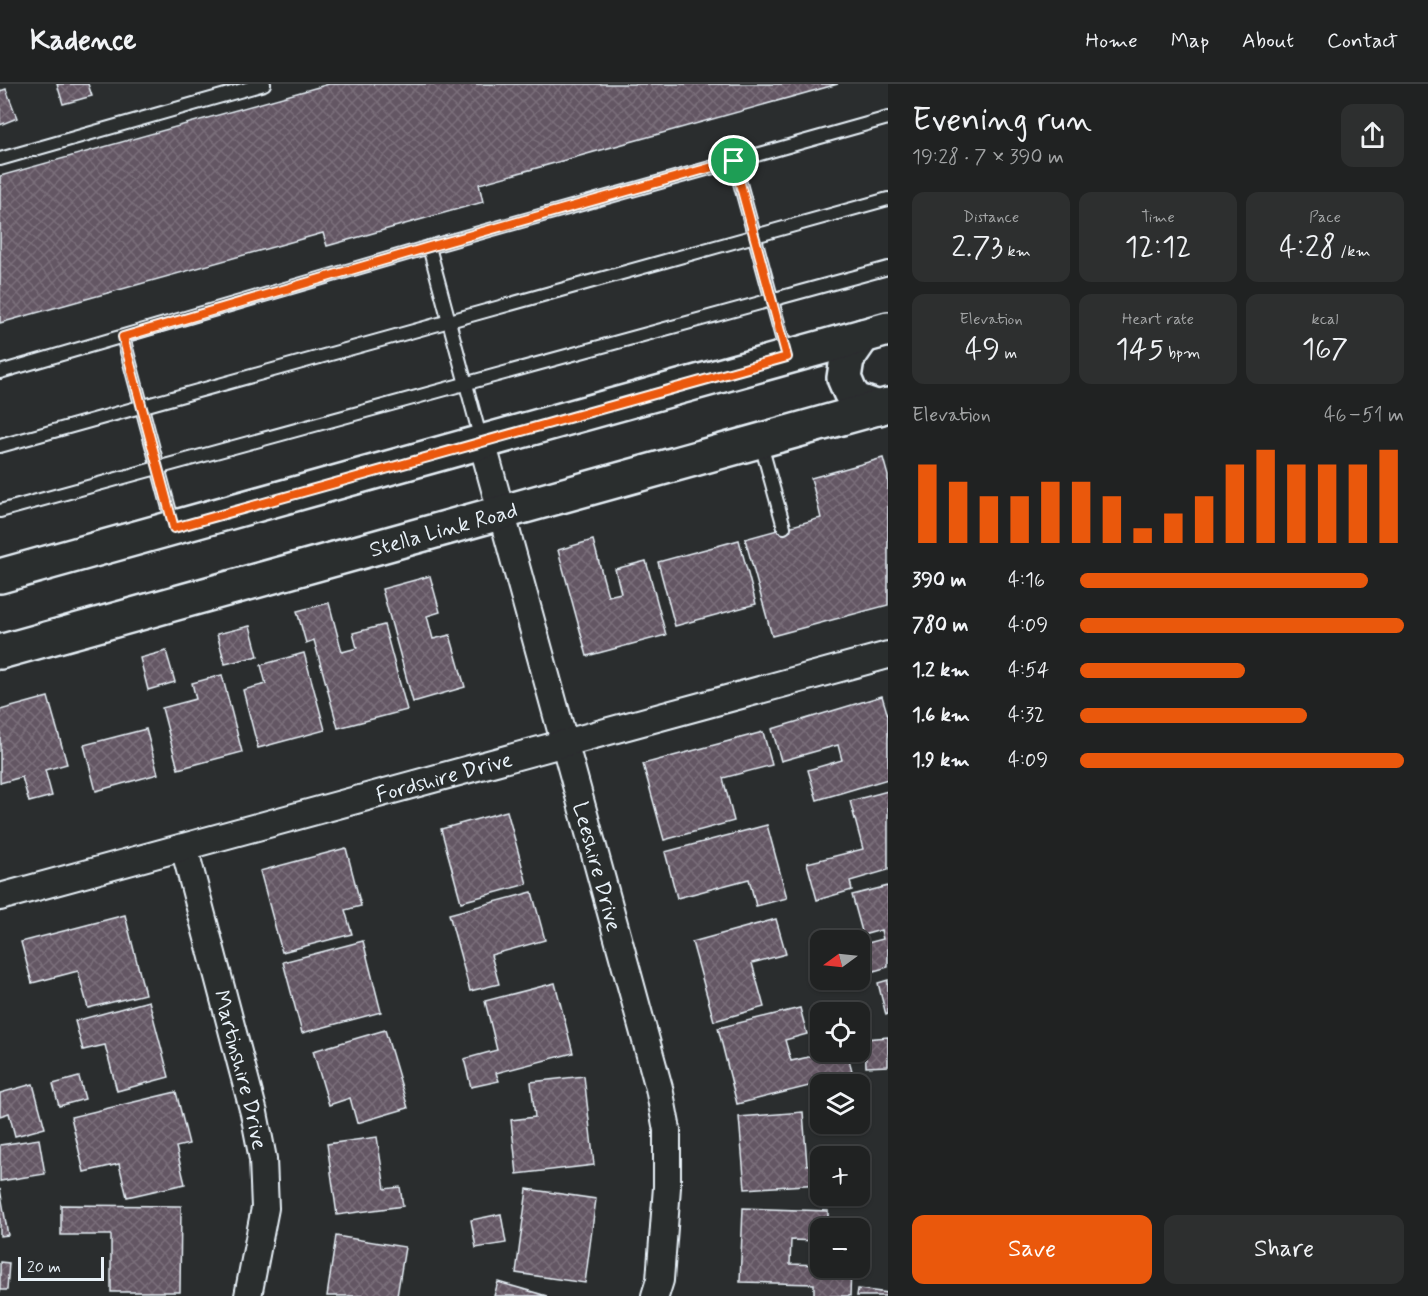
<!DOCTYPE html>
<meta charset="utf-8">
<style>
:root{--surface:#202222;--page:#2d2f2f;--text:#f1f3f6;--muted:#a2a4a5;--line:#3d3f40;--accent:#ea580c}
body{margin:0;font-family:Mynerve,sans-serif;background:var(--page);color:var(--text);height:100vh;display:flex;flex-direction:column;font-size:22px;white-space:nowrap}
*{box-sizing:border-box;margin:0}
p{font-size:20px;color:var(--muted)}
.icon{flex:none;width:33px;height:33px;fill:none;stroke:currentColor;stroke-width:2;stroke-linecap:round;stroke-linejoin:round}
.map{position:relative;flex:1;overflow:hidden}
.details{display:flex;flex-direction:column;background:var(--surface);width:540px}
.details>*{flex:none}
.needle{width:39px;rotate:255deg}
.fabs{position:absolute;left:810px;top:846px;display:grid;gap:12px}
.fabs a{display:grid;place-items:center;width:60px;height:60px;border-radius:12px;background:var(--surface);box-shadow:0 2px 4px #0004,0 0 0 2px var(--line);font-size:30px}
.scale{position:absolute;left:18px;bottom:15px;width:86px;box-sizing:border-box;padding-left:6px;border:3px solid #e8f1f8;border-top:0;font-size:16px;line-height:21px;white-space:nowrap;color:#e8f1f8;-webkit-text-stroke:4px #2a2d2e;paint-order:stroke}
.pin{position:absolute;display:grid;place-items:center;width:51px;height:51px;color:#fff;margin:-26px;border:3px solid #fff;border-radius:50%;box-shadow:0 2px 6px #0007}
.round{display:grid;place-items:center;flex:none;width:63px;height:63px;border-radius:12px;background:var(--page)}
.headline{display:flex;align-items:center;justify-content:space-between;height:102px;padding:0 24px}
h1{font-size:33px;font-weight:600;line-height:45px}
.figures{display:grid;grid-template-columns:repeat(3,1fr);gap:9px;height:102px;padding:6px 24px}
.figures div{display:grid;align-content:center;border-radius:12px;background:var(--page);text-align:center}
.figures b{font-size:30px;font-weight:600}
.figures small{font-size:16px;font-weight:400}
.figures p{font-size:16px}
.chart{height:168px;padding:12px 24px}
.chart p{display:flex;justify-content:space-between}
.chart svg{width:100%;height:108px;margin-top:6px;stroke:var(--accent);stroke-width:6}
.primary-button{display:flex;gap:12px;margin-top:auto;padding:12px 24px}
.primary-button a{flex:1;height:69px;border-radius:12px;background:var(--accent);color:#fff;font-size:24px;font-weight:600;line-height:69px;text-align:center}
.primary-button a+a{background:var(--page);color:var(--text)}
ul{padding:0 24px;list-style:none;font-size:20px}
li{display:grid;grid-template-columns:96px 72px 1fr;align-items:center;height:45px}
li i{height:15px;border-radius:8px;background:var(--accent)}
header{display:flex;align-items:center;gap:36px;box-sizing:border-box;height:84px;padding:0 30px;background:var(--surface);border-bottom:2px solid var(--line)}
header strong{font-size:28px}
nav{display:flex;gap:33px;margin-inline-start:auto;font-size:21px}
main{display:flex;flex:1;min-height:0}
.map>svg:first-child{display:block}
</style>
<header>
<strong>Kadence</strong>
<nav><a>Home</a><a>Map</a><a>About</a><a>Contact</a></nav>
</header>
<main>
<div class="map">
<svg width="888" height="1212" viewBox="0 0 888 1212">
<defs>
<pattern id="building-cross-hatch" width="8" height="8" patternUnits="userSpaceOnUse" patternTransform="scale(1.5)"><rect width="8" height="8" fill="#645663"/><path d="M0 0l8 8M0 8l8-8" fill="none" stroke="#7a6f7a"/></pattern>
</defs>
<rect width="100%" height="100%" fill="#2a2d2e"/>
<filter id="ink" filterUnits="userSpaceOnUse"><feTurbulence type="fractalNoise" baseFrequency=".0167" numOctaves="2"/><feDisplacementMap in="SourceGraphic" scale="12" xChannelSelector="R" yChannelSelector="G"/><feConvolveMatrix kernelMatrix="1 2 1 2 8 2 1 2 1" color-interpolation-filters="sRGB"/></filter>
<g filter="url(#ink)">
<!-- building -->
<g fill="url(#building-cross-hatch)" stroke="#e8f1f8" stroke-width="1.5">
<path d="M57 0H88L92 12 63 20Z"/>
<path d="M329 0H838L479 100 483 118 327 162 323 149 0 239V92Z"/>
<path d="M6 5 17 34 0 41V7Z"/>
<path d="M883 374 888 392V521L772 552 745 455 821 434 811 394Z"/>
<path d="M593 456 608 512 621 509 615 485 646 477 666 551 587 572 558 466Z"/>
<path d="M739 456 756 520 675 542 658 478Z"/>
<path d="M430 492 440 528 427 532 433 555 450 551 465 603 413 618 382 505Z"/>
<path d="M329 519 342 568 357 564 353 549 384 541 407 626 338 644 314 556 306 559 297 527Z"/>
<path d="M250 542 258 572 225 580 217 550Z"/>
<path d="M166 567 175 598 148 606 140 574Z"/>
<path d="M304 569 325 646 258 664 243 606 266 600 261 581Z"/>
<path d="M222 591 242 668 178 685 162 624 196 615 192 599Z"/>
<path d="M882 612 888 632V695L817 716 808 686 842 676 838 661 781 677 772 645Z"/>
<path d="M48 613 67 680 45 686 52 712 29 718 22 693 0 699V626Z"/>
<path d="M146 645 158 690 96 707 84 661Z"/>
<path d="M763 648 772 681 723 694 734 737 664 756 643 680Z"/>
<path d="M888 707V786L850 797 852 806 817 816 807 779 863 765 850 717Z"/>
<path d="M507 727 527 800 461 818 441 745Z"/>
<path d="M767 741 787 814 756 822 749 795 677 814 665 768Z"/>
<path d="M346 764 361 822 345 826 352 850 282 868 260 787Z"/>
<path d="M888 802V883L860 891V861L883 855 881 846 863 851 852 811Z"/>
<path d="M532 808 545 856 491 871 499 900 470 907 449 830Z"/>
<path d="M125 831 145 910 88 924 78 887 32 899 21 858Z"/>
<path d="M776 835 786 870 752 879 764 923 714 937 692 858Z"/>
<path d="M363 857 381 928 302 949 283 878Z"/>
<path d="M888 896V930L886 931 878 899Z"/>
<path d="M555 899 573 969 496 989 499 997 471 1003 464 975 497 966 485 917Z"/>
<path d="M149 917 169 993 117 1007 105 961 83 966 75 937Z"/>
<path d="M800 924 807 950 785 956 791 977 830 968H847L853 991 737 1020 718 944Z"/>
<path d="M385 946 408 1024 357 1039 350 1014 329 1021 313 967Z"/>
<path d="M888 953V982L866 983 865 955Z"/>
<path d="M584 992 594 1081 517 1090 511 1036 535 1033 531 998Z"/>
<path d="M79 993 85 1015 59 1022 53 1000Z"/>
<path d="M33 1000 45 1044 15 1052 9 1029 0 1032V1009Z"/>
<path d="M176 1008 189 1060 176 1063 185 1100 127 1113 119 1080 84 1088 71 1033Z"/>
<path d="M803 1028 807 1081 820 1080V1100L745 1105 739 1033Z"/>
<path d="M377 1053 385 1105 400 1103 403 1122 337 1131 327 1060Z"/>
<path d="M39 1055 45 1090 0 1097V1061Z"/>
<path d="M0 1105 8 1151 0 1152Z"/>
<path d="M527 1105 596 1115 585 1199 516 1189Z"/>
<path d="M61 1121 181 1122 180 1208H111V1151H61Z"/>
<path d="M743 1124 828 1127V1144H820V1157L791 1156 790 1180 820 1181V1184H851L850 1212H814V1200L740 1198Z"/>
<path d="M501 1130 506 1159 476 1164 471 1136Z"/>
<path d="M336 1152 405 1163 397 1212H327Z"/>
<path d="M0 1178 9 1179 7 1206H0V1208Z"/>
<path d="M498 1198 547 1212H494Z"/>
<path d="M858 1205 888 1209V1212H857Z"/>
</g>
<g fill="none" stroke-linecap="round" stroke-linejoin="round">
<!-- lane casing -->
<g stroke="#e8f1f8" stroke-width="16">
<g id="lane">
<path d="M0 75 264 0"/>
<path d="M734 77 787 272"/>
<path d="M429 163 481 356"/>
<path d="M123 253 174 443"/>
<path d="M0 288 429 163 888 34"/>
<path d="M760 357 784 443"/>
<path d="M0 362 888 115"/>
<path d="M0 427 888 184"/>
</g>
</g>
<!-- street casing -->
<g stroke="#e8f1f8" stroke-width="30">
<g id="street">
<path id="s1" d="M482 358 659 1004 667 1046V1103L660 1196 655 1212"/>
<path id="s2" d="M184 763 254 1029 263 1075 265 1124 248 1212"/>
<path id="s3" d="M0 813 888 571"/>
</g>
</g>
<!-- secondary casing -->
<g stroke="#e8f1f8" stroke-width="38">
<g id="secondary">
<path d="M863 252 847 275 844 294 850 308 856 316 879 324"/>
<path d="M0 492 888 245"/>
<path id="s4" d="M0 568 888 321"/>
</g>
</g>
<!-- lane -->
<use href="#lane" stroke="#2a2d2e" stroke-width="12"/>
<!-- street -->
<use href="#street" stroke="#2a2d2e" stroke-width="26"/>
<!-- secondary -->
<use href="#secondary" stroke="#2a2d2e" stroke-width="33"/>
</g>
</g>
<g fill="none" stroke-linecap="round" stroke-linejoin="round" filter="url(#ink)">
<!-- route casing -->
<g stroke="#fff" stroke-width="12">
<path id="route" d="M734 77 787 273 174 444 123 253 429 163Z"/>
</g>
<!-- route -->
<use href="#route" stroke="#ea580c" stroke-width="8"/>
</g>
<g text-anchor="middle" stroke-width="6" stroke-linejoin="round" paint-order="stroke">
<!-- street labels -->
<g font-size="22" fill="#e8f1f8" stroke="#2a2d2e">
<text dy="8" stroke="none"><textPath href="#s4" startOffset="460">Stella Link Road</textPath></text>
<text dy="8" stroke="none"><textPath href="#s3" startOffset="460">Fordshire Drive</textPath></text>
<text dy="8" stroke="none"><textPath href="#s1" startOffset="440">Leeshire Drive</textPath></text>
<text dy="8" stroke="none"><textPath href="#s2" startOffset="230">Martinshire Drive</textPath></text>
</g>
</g>
</svg>
<div class="fabs">
<a><svg class="needle" viewBox="-14 -14 28 28"><path d="M0-13l5 13h-10z" fill="#e53935"/><path d="M0 13l5-13h-10z" fill="#a2a4a5"/></svg></a>
<a><svg class="icon" aria-label="locate" viewBox="0 0 24 24"><circle cx="12" cy="12" r="6"/><path d="M12 2v4M12 18v4M2 12h4M18 12h4"/></svg></a>
<a><svg class="icon" aria-label="layers" viewBox="0 0 24 24"><path d="M12 4l9 5-9 5-9-5zM3 14l9 5 9-5"/></svg></a>
<a>+</a>
<a>−</a>
</div>
<div class="scale">20 m</div>
<div class="pin" style="left:734px;top:77px;background:#1e9e55"><svg class="icon" aria-label="arrive" viewBox="0 0 24 24"><path d="M6 21V4h12l-3 4 3 4H6"/></svg></div>
</div>
<section class="details">
<div class="headline"><div><h1>Evening run</h1><p>19:28 · 7 × 390 m</p></div><a class="round"><svg class="icon" aria-label="share" viewBox="0 0 24 24"><path d="M12 15V3M7 8l5-5 5 5M5 13v7h14v-7"/></svg></a></div>
<div class="figures">
<div><p>Distance</p><b>2.73<small> km</small></b></div>
<div><p>Time</p><b>12:12</b></div>
<div><p>Pace</p><b>4:28<small> /km</small></b></div>
</div>
<div class="figures">
<div><p>Elevation</p><b>49<small> m</small></b></div>
<div><p>Heart rate</p><b>145<small> bpm</small></b></div>
<div><p>kcal</p><b>167</b></div>
</div>
<div class="chart"><p><span>Elevation</span>46–51 m</p>
<svg viewBox="0 0 160 44" preserveAspectRatio="none"><path d="M5 44V12M15 44V19M25 44V25M35 44V25M45 44V19M55 44V19M65 44V25M75 44V38M85 44V32M95 44V25M105 44V12M115 44V6M125 44V12M135 44V12M145 44V12M155 44V6"/></svg>
</div>
<ul>
<li><b>390 m</b>4:16<i style="width:89%"></i></li>
<li><b>780 m</b>4:09<i style="width:100%"></i></li>
<li><b>1.2 km</b>4:54<i style="width:51%"></i></li>
<li><b>1.6 km</b>4:32<i style="width:70%"></i></li>
<li><b>1.9 km</b>4:09<i style="width:100%"></i></li>
</ul>
<div class="primary-button"><a>Save</a><a>Share</a></div>
</section>
</main>
